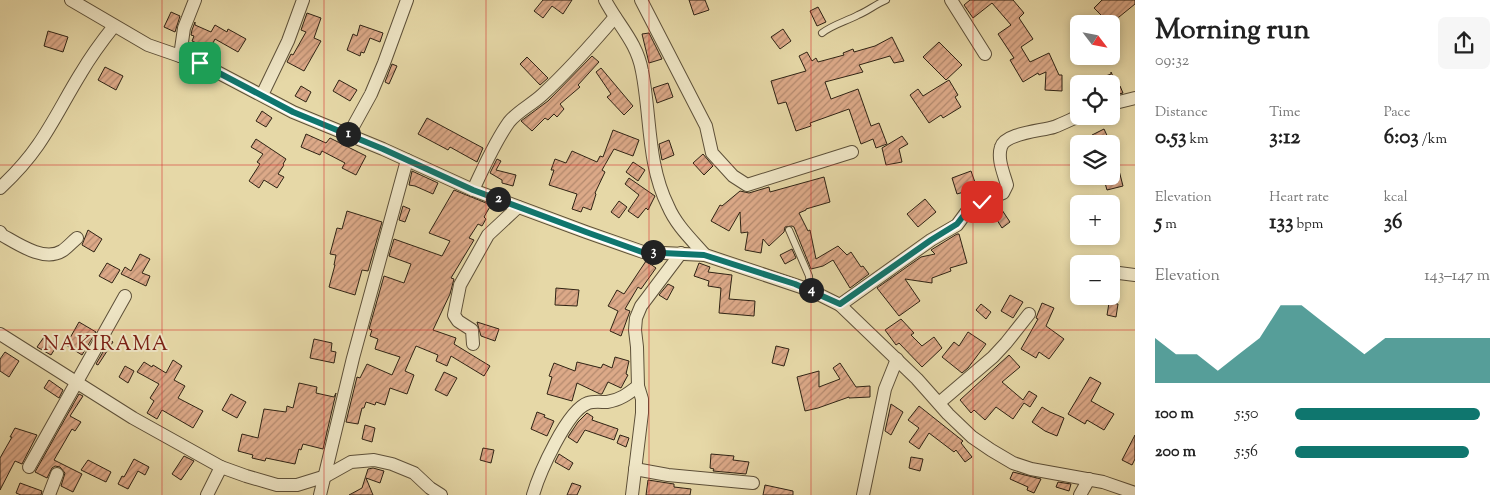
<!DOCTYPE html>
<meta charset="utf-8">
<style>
:root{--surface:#fff;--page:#f6f6f6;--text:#222;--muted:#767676;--accent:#0f766e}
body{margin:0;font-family:"Sorts Mill Goudy",serif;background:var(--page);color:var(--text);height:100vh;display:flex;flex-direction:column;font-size:19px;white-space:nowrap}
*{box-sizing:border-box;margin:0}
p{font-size:16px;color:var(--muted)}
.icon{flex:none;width:28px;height:28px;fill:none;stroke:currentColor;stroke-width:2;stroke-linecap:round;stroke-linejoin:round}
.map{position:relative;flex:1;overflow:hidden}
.side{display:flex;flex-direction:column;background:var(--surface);width:375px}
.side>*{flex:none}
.needle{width:32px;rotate:122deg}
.controls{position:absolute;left:1070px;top:15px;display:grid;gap:10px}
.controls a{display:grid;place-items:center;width:50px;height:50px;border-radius:8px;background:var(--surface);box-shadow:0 2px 8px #0003;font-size:25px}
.pin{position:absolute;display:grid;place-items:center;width:42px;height:42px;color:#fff;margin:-21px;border-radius:10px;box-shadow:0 2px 8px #0006}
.km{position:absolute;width:25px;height:25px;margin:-12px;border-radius:50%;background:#222;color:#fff;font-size:14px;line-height:25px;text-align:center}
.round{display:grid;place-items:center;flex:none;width:52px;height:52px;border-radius:8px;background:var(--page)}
.summary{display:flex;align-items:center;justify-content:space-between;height:85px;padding:0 20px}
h1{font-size:28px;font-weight:700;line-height:38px}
.figures{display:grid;grid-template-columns:repeat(3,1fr);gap:8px;height:85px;padding:5px 20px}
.figures div{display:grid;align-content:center}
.figures b{font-size:21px;font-weight:700}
.figures small{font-size:14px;font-weight:400}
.figures p{font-size:14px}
.chart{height:140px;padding:10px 20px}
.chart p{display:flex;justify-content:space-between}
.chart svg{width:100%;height:90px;margin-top:5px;fill:var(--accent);opacity:.7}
ul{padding:0 20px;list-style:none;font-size:16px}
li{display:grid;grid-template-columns:80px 60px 1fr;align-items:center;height:38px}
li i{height:12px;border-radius:6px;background:var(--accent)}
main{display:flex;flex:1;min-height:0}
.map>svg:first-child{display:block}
</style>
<main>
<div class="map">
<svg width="1135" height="495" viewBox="0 0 1135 495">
<defs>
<pattern id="building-hatch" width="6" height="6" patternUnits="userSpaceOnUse" patternTransform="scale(1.25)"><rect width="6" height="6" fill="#dca988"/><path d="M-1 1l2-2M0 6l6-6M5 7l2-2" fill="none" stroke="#b3896e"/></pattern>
</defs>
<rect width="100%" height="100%" fill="#e6d8a7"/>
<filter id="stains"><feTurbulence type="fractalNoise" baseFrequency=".004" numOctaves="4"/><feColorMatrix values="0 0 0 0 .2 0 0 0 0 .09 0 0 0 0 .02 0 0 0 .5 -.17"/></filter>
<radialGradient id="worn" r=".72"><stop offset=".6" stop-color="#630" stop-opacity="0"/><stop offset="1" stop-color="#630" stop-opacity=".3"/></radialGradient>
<!-- building -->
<g fill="url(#building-hatch)" stroke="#2f2314">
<path d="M543 0H572L563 14 552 6 543 18 534 11Z"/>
<path d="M689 0H705L709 10 694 15Z"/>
<path d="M970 0H1013L1024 13 1019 18 1033 39 1021 47 1030 62 1049 53 1059 75H1062V91L1045 90 1046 72 1039 75 1038 73 1023 82 1010 60 1014 58 998 34 1011 25 992 3 973 18 964 5Z"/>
<path d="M1102 0H1135V4L1119 17 1105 24H1101L1098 17 1101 15 1094 8Z"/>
<path d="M818 7 826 22 817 26 810 11Z"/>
<path d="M171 12 180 16 175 32 164 27Z"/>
<path d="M307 13 321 18 314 38 321 41 304 71 287 62 291 54 293 55 306 32 301 30Z"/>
<path d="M195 22V25L211 32 215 25 227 32 228 29 246 39 238 52 215 39 210 49 192 41 194 36 191 35 192 30Z"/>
<path d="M360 25 383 33 380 42 370 38 364 53 361 52 360 56 347 50 353 34 357 36Z"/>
<path d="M783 29 791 41 780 49 771 37Z"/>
<path d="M48 31 68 37 63 52 44 46Z"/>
<path d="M649 33 662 59 649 63 642 34Z"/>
<path d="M892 37 904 61 894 63 890 56 859 65 863 72 825 82 831 99 858 89 871 126 879 123 887 144 876 148 873 139 861 144 849 109 810 123 811 126 796 131 786 102 778 104 771 81 806 71 799 56 807 52 812 61 816 58 818 62 844 55 843 53 853 49 854 52 875 46Z"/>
<path d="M939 42 962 65 946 80 923 57Z"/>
<path d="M592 56 599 62 578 85 580 87 560 104 564 109 557 117 554 114 548 120 545 118 532 131 521 121 548 101Z"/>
<path d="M527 57 548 78 540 85 520 64Z"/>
<path d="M392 64 397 66 389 84 385 82Z"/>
<path d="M105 67 123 76 116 90 98 80Z"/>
<path d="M601 68 633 106 624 115 607 97 611 94 596 72Z"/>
<path d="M1111 72 1118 87 1120 86 1123 93 1111 96V84H1106L1103 77 1111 74Z"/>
<path d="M339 80 357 90 350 101 333 91Z"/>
<path d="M949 80 958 95 955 97 961 107 943 118 941 115 929 123 910 95 918 89 923 96Z"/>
<path d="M668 83 673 97 657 103 653 88Z"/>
<path d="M301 86 311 92 306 102 295 96Z"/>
<path d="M262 111 272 118 266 127 256 121Z"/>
<path d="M427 118 483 148 477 162 450 147 448 150 418 134Z"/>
<path d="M1104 129 1111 144H1096L1092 135Z"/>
<path d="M613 130 639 140 633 156 614 149 602 170 605 172 595 193 596 194 591 210 583 207 581 212 572 209 577 194 549 185 554 170H551L555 159 566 163 572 151 597 162 600 156 603 157Z"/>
<path d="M306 134 326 143 330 138 366 156 356 175 342 168 345 163 322 151 320 155 301 147Z"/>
<path d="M902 136 908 144 899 149 902 162 886 165 882 148Z"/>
<path d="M256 139 286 159 283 164 284 165 278 174 284 177 277 188 264 180 259 188 249 181 260 164 257 162 263 154 251 147Z"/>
<path d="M669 140 674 155 662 160 659 144Z"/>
<path d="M1114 151 1123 186 1107 190 1103 176H1111V152Z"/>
<path d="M703 154 713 166 704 175 693 163Z"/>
<path d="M497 159 501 161 496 170 516 175 513 186 502 183V180L490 173Z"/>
<path d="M633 162 645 170 638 181 626 172Z"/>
<path d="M412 171 438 183 433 194 415 186 409 185Z"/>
<path d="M971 171 977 188 957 194 952 178Z"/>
<path d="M824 177 830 202 806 209V210L799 213 808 231 810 230 816 259 838 246 847 255 851 252 861 267 863 266 869 274 850 288 833 260 823 266 811 269 794 227 792 226 785 227 784 232 769 246 763 239 761 253 745 250 748 232 741 233 740 212 729 231 711 221 720 205 722 206 740 191 749 193 769 187 770 192Z"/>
<path d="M629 178 655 196 648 210 646 208 638 218 628 211 639 195 625 184Z"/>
<path d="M454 190 491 205 484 217 486 219 482 226 478 224 469 238 474 240 451 278 454 279 450 294 433 330 456 338 454 344 490 366 484 376 451 356 447 366 436 361 438 355 416 346 405 371 414 375 407 394 390 388 385 405 376 402 375 405 366 402 364 408H362L358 424 346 422 357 377 360 378 367 364 392 375 400 357 375 349 378 339 370 336 372 330 369 329 384 276 404 283 411 264 389 256 394 239 442 256 450 241 429 233Z"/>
<path d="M925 199 936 212 918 227 907 214Z"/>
<path d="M619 201 627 207 619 218 611 212Z"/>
<path d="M403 206 410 209 405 222 399 220Z"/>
<path d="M1000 207 1010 222 1002 228 992 212Z"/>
<path d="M347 211 382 222 368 271 362 270 355 295 329 287 335 265H334L336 255 330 254 337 228 342 229Z"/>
<path d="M88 230 102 239 94 252 82 245Z"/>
<path d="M957 234H959L967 263 950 268 951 271 932 278V283L905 279 920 301 899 316 877 288 921 257 935 254 931 250Z"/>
<path d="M792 249 796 258 785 264 780 255Z"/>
<path d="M140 254 150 259 142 273 150 276 146 286 121 274 125 267 131 271Z"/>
<path d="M646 261 656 268 641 289 638 287 625 309 630 311 621 336 610 331 618 311 608 306 617 290 624 294Z"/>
<path d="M107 263 120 270 112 283 99 276Z"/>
<path d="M699 263 710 267 708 272 732 275 729 299 755 301 754 316 719 313 721 288 708 286 709 281 694 276Z"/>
<path d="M668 284 674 287 667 300 659 295Z"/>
<path d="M556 288 579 290 577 306 555 305Z"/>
<path d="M1010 295 1023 302 1013 318 1001 311Z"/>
<path d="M1042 303 1054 308 1046 326 1064 339 1049 359 1039 352 1036 358 1021 349 1038 319 1036 318Z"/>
<path d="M1109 303 1118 304 1116 317 1107 315Z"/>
<path d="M981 304 991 312 986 319 976 310Z"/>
<path d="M901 319 914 333 911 335 922 346 934 337 942 348 922 367 899 343 896 345 885 330Z"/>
<path d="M79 322 96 332 82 355 66 345Z"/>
<path d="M477 322 499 329 495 341 481 336Z"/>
<path d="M968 332 986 344 968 368 962 373 942 357 954 342 959 346Z"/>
<path d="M44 337 58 344 51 355 37 347Z"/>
<path d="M314 339 332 343 331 351 336 352 334 363 310 358Z"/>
<path d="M110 340 113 342 98 365 96 364Z"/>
<path d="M776 346 789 349 784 366 772 363Z"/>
<path d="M5 352 19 361 9 377 0 371V359Z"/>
<path d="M1009 355 1020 367 1002 382 1023 400 1029 391 1037 396 1030 407 1024 403 1013 419 996 407 985 420 974 410 971 413 960 400Z"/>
<path d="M615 357 629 361 626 374 628 375 621 388 608 382 602 394H600L577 383 572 401 547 394 552 377 549 376 554 363 575 371 577 362 601 368 603 364 612 368Z"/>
<path d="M173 360 182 366 174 380 185 386 178 398 203 411 193 428 162 410 157 419 147 413 154 401 150 398 159 384 137 372 144 362 152 367 153 365 166 373Z"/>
<path d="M840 363 856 387 870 386V397L849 398V397L818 408 805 411 797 377 819 371V387L840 379 833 368Z"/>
<path d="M125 366 134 371 128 383 119 377Z"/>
<path d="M444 372 457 378 447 396 435 390Z"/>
<path d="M1090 377 1101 383 1091 401 1114 414 1104 430 1087 420 1085 424 1068 414Z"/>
<path d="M49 380 63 390 59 398 44 388Z"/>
<path d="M299 383 317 387 316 393 334 397 336 393 323 449 303 444 301 450 299 449 295 464 266 458 265 461 252 458 253 455 238 451 242 434 258 438 264 409 286 412 287 406 293 408Z"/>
<path d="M79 394 83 396 70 416 81 422 75 431 72 429 54 460 82 474 73 492 61 486 65 473 60 467 55 466 52 468 47 478 35 472Z"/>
<path d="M231 394 246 402 237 418 222 410Z"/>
<path d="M891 404 903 412 891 435 885 431Z"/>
<path d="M919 406 963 441 961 443 972 457 965 462 956 450 954 452 929 433 919 449 909 442 919 428 908 420Z"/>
<path d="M1042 407 1050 412 1064 418 1057 436 1045 431 1032 422Z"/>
<path d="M537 412 545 415 544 417 554 421 547 436 531 429Z"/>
<path d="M587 413 593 417 592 420 618 429 614 440 585 430 577 443 568 437 578 422Z"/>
<path d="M365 425 375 428 372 442 362 439Z"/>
<path d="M15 428 37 435 22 464 15 461 0 490V458L12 437H10Z"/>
<path d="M620 435 629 438 626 447 617 443Z"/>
<path d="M1135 435V459L1132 465 1122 460Z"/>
<path d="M483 448 494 450 491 463 480 460Z"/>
<path d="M559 454 573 463 569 470 555 462Z"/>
<path d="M711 454 734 456 733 460 749 462 746 474 713 471 714 469 710 468Z"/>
<path d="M184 456 194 461 181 480 172 474Z"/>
<path d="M911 457 923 459 920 471 909 468Z"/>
<path d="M134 459 149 467 145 475 138 471 128 489 118 484 122 476 124 477Z"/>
<path d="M88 460 111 472 106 482 81 470Z"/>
<path d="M373 468 384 471 380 483 366 478 373 495H349L362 488 368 469Z"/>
<path d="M1013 472 1041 479 1034 493 1027 490 1028 487 1010 479Z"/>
<path d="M648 480 674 484V487L691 489 690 495H646Z"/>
<path d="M1058 482 1071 484 1069 491 1056 487Z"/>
<path d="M20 483 42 491 41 495H21L16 493Z"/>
<path d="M572 483 581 486 577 495H567Z"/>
<path d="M765 485 793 491V495H763Z"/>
</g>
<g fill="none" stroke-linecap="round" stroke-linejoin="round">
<!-- service casing -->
<g stroke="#5d5039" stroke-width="8">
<g id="service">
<path d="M822 33C834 24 845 22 858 15 868 11 876 4 886 0"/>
<path d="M789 230 809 276 810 290"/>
</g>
</g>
<!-- minor casing -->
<g stroke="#5d5039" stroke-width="14">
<g id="minor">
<path d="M71 0 148 45 200 63 293 112 383 149 473 190 586 232 643 252 705 255 810 290 840 305 917 379 948 414 972 437 991 450 1013 463 1031 469 1103 482 1135 493"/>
<path d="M605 0C618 25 637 42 642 71 651 116 647 164 668 206 676 225 691 239 705 255"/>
<path d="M641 0 706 126 712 153 733 176 747 185 852 152"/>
<path d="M951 0 985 54"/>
<path d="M180 56 184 28 195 0"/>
<path d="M262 95 288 41 303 0"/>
<path d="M1111 104 1135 98"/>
<path d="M349 134 371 94 384 63 407 0"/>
<path d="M0 188C14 175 27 161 38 145 54 122 66 97 81 73 91 56 102 41 114 26"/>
<path d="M473 190C484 167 494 143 509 122 518 111 531 105 542 95 568 71 592 44 615 17"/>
<path d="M0 232 2 235C18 244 44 262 62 251 67 248 72 242 77 238"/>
<path d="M1119 273 1135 275"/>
<path d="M840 305 931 240 957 225 971 206 1003 193 1007 185C1004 174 997 159 1001 147 1005 133 1041 131 1054 127 1062 124 1070 120 1079 116"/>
<path d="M0 334 133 418 221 467 246 476 277 485H297L326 476 351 462 374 460 392 464 414 473 430 488 441 495"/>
<path d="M473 344 472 330 458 321 454 315 460 285 488 235 518 207"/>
<path d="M939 403 993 357 1006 343 1029 314"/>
<path d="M29 467 125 296"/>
<path d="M635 469 668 475 753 483"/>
<path d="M49 495 57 474"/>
<path d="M207 495 221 467"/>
<path d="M320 495 353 358 407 160"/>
<path d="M533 495C539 474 567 410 588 403 593 401 601 402 607 402 620 400 628 394 638 386L637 347 635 330 636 318 641 306 681 253"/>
<path d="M632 495 642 413V399L638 386"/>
<path d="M863 495 885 389 897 359"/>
<path d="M1080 495 1089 479"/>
</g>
</g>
<!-- service -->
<use href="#service" stroke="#efe6c6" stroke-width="6"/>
<!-- minor -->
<use href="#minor" stroke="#efe6c6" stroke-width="12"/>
</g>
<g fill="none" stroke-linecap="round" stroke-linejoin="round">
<!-- route casing -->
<g stroke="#fff" stroke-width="10">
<path id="route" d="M200 63 293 112 383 149 473 190 586 232 642 252 704 255 795 284 840 304 931 240 957 224 971 206 982 202"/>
</g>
<!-- route -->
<use href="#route" stroke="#0f766e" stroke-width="6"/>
</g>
<!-- grid -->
<path fill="none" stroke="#d62828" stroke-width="1" stroke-opacity="0.55" d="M162 0V495M324 0V495M486 0V495M649 0V495M811 0V495M973 0V495M0 165H1079M1111 165H1135M0 330H1135"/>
<g text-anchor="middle" stroke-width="4" stroke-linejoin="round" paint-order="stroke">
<!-- quarter labels -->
<g font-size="20" letter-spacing="1" fill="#7a1f14" stroke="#efe6c6">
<text x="106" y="350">NAKIRAMA</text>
</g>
</g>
<rect width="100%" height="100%" filter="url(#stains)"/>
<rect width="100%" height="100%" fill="url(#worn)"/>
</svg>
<div class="controls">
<a><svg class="needle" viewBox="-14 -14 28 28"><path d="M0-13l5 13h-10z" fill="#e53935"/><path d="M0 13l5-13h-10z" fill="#767676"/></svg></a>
<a><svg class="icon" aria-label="locate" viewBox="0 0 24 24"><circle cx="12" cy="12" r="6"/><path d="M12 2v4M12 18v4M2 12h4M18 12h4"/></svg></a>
<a><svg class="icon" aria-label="layers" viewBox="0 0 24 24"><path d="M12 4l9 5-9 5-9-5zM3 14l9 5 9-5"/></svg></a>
<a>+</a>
<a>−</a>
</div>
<div class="pin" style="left:200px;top:63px;background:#1e9e55"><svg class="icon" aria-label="arrive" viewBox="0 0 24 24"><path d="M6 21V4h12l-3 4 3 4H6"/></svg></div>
<div class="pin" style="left:982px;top:202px;background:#d93025"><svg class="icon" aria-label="check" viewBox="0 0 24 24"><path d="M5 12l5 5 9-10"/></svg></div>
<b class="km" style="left:348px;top:134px">1</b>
<b class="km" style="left:498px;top:199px">2</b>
<b class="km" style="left:653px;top:252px">3</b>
<b class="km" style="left:811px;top:290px">4</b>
</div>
<section class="side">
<div class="summary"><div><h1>Morning run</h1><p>09:32</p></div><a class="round"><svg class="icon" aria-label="share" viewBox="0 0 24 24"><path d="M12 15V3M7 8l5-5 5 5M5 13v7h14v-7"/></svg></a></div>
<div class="figures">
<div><p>Distance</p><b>0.53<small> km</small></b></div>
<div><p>Time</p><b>3:12</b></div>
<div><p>Pace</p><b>6:03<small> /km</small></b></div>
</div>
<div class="figures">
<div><p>Elevation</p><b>5<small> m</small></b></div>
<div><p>Heart rate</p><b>133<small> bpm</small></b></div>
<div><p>kcal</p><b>36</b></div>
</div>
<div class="chart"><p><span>Elevation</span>143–147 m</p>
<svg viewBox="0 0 160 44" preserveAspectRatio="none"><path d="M0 44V22L10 30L20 30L30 38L40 30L50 22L60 6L70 6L80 14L90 22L100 30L110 22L120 22L130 22L140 22L150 22L160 22V44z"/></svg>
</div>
<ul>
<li><b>100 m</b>5:50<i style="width:95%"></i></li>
<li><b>200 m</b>5:56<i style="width:89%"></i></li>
</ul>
</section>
</main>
